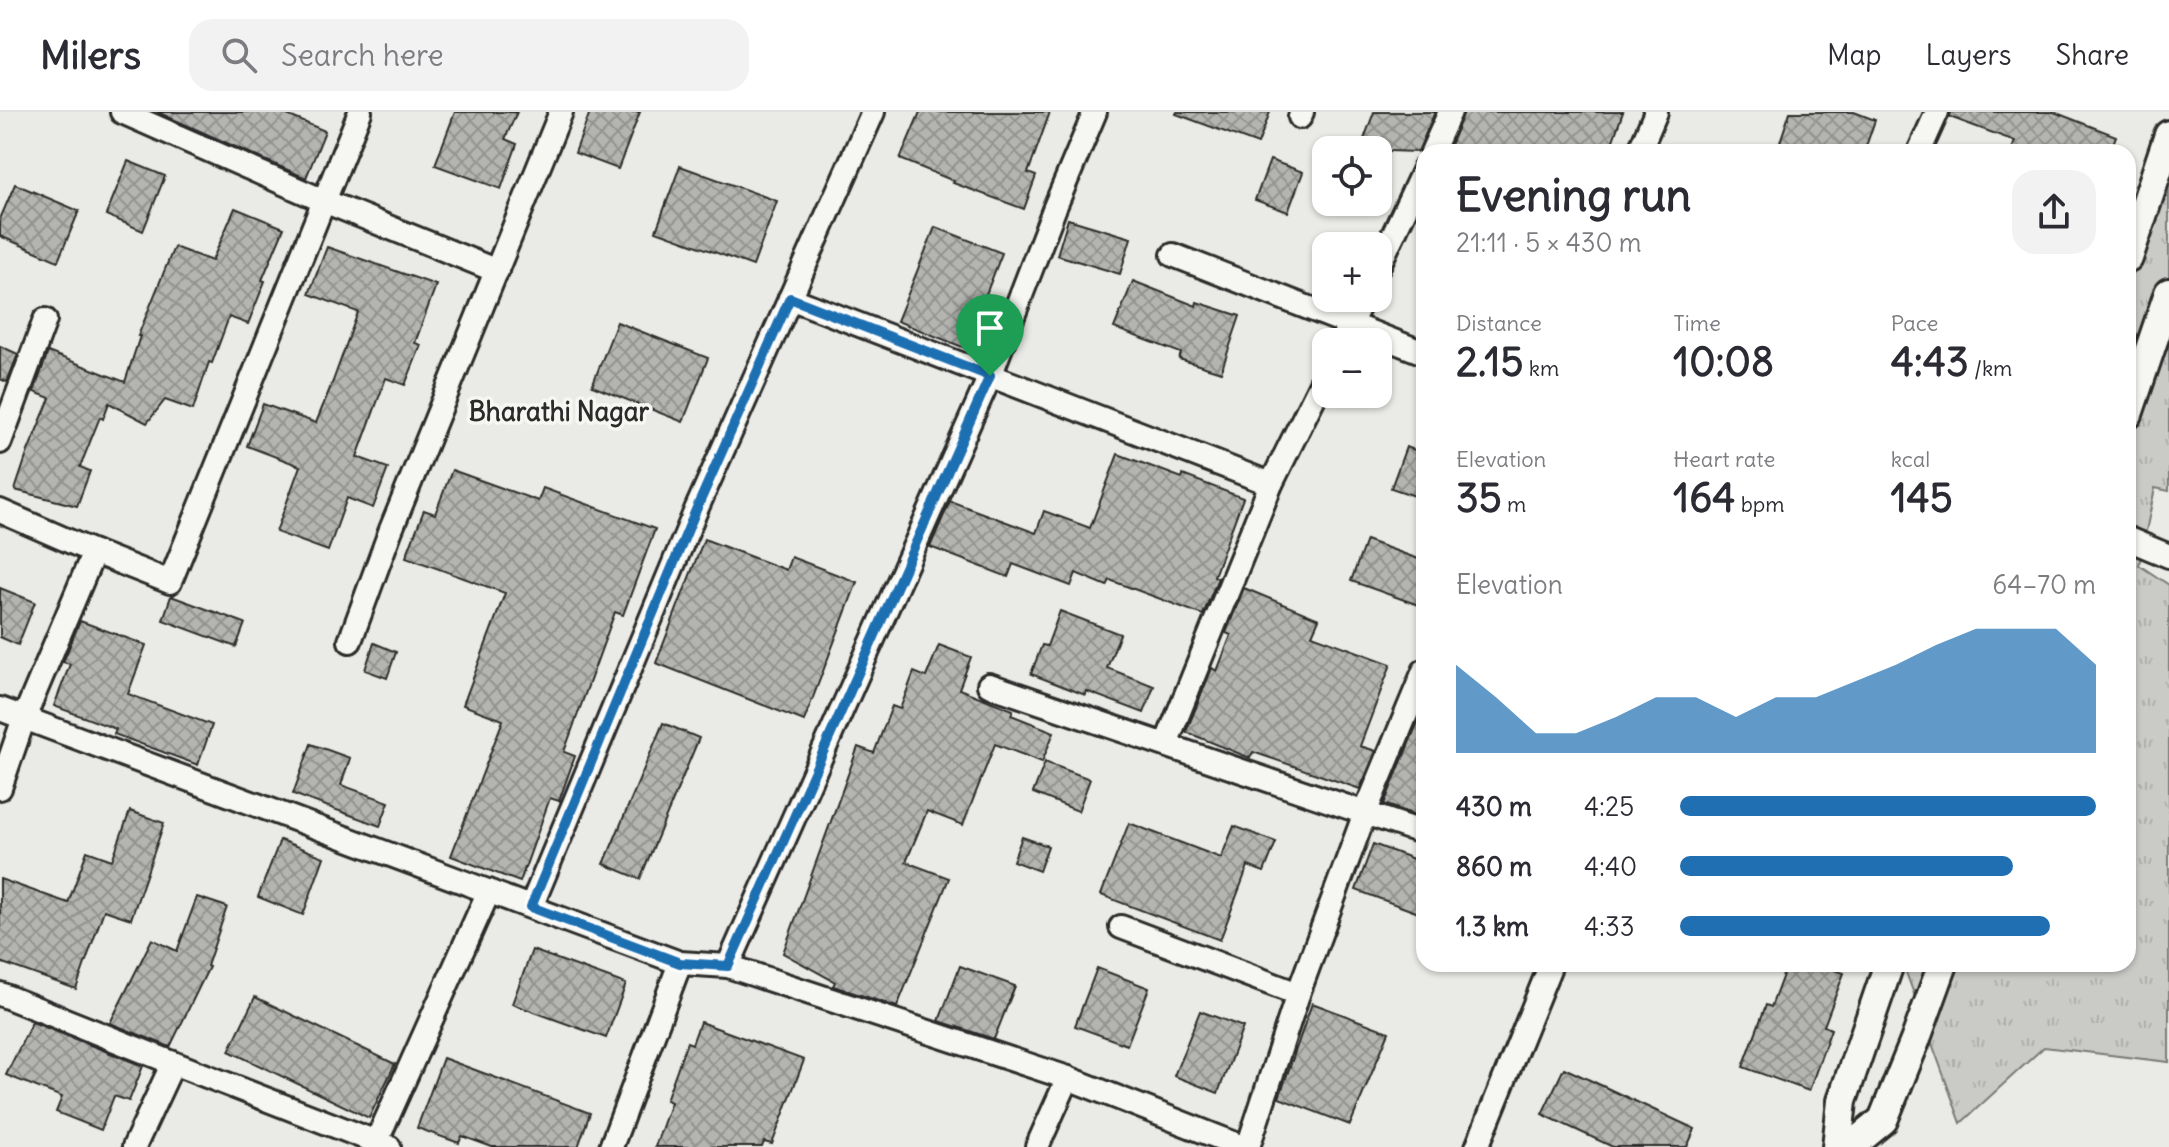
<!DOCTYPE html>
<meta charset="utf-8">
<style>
:root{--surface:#fff;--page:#f2f2f3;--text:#2b2b33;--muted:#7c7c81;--line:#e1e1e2;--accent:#1f6fb2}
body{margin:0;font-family:Delius,sans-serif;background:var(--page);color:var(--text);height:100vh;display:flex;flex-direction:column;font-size:30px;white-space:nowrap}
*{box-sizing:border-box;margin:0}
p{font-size:26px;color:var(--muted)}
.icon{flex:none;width:44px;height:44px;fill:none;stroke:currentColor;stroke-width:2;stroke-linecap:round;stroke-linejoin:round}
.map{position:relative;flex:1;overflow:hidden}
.panel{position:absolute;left:1416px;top:32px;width:720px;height:828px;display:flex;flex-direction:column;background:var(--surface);border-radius:24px;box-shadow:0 2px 6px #0004}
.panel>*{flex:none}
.buttons{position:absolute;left:1312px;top:24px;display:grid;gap:16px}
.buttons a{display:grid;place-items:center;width:80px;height:80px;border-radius:16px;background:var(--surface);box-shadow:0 2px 6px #0004;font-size:40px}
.pin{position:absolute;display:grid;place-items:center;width:68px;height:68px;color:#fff;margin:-82px -34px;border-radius:50% 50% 50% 0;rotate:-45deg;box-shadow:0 0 8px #0007}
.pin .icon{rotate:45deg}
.round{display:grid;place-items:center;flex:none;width:84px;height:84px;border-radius:24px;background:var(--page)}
.headline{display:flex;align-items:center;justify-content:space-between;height:136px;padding:0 40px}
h1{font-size:44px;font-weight:800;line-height:60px}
.stats{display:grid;grid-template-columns:repeat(3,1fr);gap:12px;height:136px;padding:8px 40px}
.stats div{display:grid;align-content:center}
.stats b{font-size:40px;font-weight:800}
.stats small{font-size:22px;font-weight:400}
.stats p{font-size:22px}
.chart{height:224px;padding:16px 40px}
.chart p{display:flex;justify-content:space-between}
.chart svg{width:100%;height:144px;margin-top:8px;fill:var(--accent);opacity:.7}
ul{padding:0 40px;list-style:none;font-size:26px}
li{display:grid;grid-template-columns:128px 96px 1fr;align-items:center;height:60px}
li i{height:20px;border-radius:10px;background:var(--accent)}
header{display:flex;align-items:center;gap:48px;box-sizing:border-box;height:112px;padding:0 40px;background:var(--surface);border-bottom:2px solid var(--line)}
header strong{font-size:38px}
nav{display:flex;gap:44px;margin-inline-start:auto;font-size:28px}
.search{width:560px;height:72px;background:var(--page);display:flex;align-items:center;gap:20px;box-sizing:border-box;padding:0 28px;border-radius:24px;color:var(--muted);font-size:30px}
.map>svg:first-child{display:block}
</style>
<header>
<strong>Milers</strong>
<div class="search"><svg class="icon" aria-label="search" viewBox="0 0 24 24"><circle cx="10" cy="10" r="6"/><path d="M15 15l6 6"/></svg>Search here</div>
<nav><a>Map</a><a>Layers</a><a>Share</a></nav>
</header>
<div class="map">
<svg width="2169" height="1035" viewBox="0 0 2169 1035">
<defs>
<pattern id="grass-tufts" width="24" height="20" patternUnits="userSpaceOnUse" patternTransform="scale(2)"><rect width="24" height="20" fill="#cacac7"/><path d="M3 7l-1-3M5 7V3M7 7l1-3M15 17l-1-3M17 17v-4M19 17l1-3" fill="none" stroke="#aeaeab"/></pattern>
<pattern id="building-cross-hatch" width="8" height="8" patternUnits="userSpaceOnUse" patternTransform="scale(2)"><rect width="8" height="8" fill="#b4b4b1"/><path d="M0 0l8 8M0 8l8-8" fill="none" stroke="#939390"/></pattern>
</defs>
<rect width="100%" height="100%" fill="#eaeae6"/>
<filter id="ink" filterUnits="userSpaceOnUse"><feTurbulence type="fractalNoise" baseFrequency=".0125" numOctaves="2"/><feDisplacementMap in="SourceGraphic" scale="16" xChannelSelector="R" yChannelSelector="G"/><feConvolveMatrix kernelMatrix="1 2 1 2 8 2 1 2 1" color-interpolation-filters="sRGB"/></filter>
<g filter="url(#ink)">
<!-- grass -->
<path fill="url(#grass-tufts)" stroke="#7a7a79" stroke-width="2" d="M2148 41 2169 52V379L2155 376 2139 453 2169 473V950L2044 935 1961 1011 1903 852H2128V95Z"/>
<!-- building -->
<g fill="url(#building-cross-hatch)" stroke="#2b2b2b" stroke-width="2">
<path d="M157 0H280L325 19 306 66Z"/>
<path d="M455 0H517L505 27 517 32 501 77 435 53Z"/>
<path d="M590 0H640L618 57 575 41Z"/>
<path d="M920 0H1050L1028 61 1036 64 1024 97 953 71 954 69 900 47Z"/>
<path d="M1177 0H1270L1258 32 1176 2Z"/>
<path d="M1374 0H1435L1418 40 1360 38Z"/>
<path d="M1464 0H1623L1609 40H1447Z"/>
<path d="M1790 0H1854L1875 8 1864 40H1808L1780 30Z"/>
<path d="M1951 0H2054L2116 24 2110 40H2011L2015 29 1950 5Z"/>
<path d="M1270 48 1303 60 1288 100 1255 88Z"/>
<path d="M128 49 165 64 143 119 106 103Z"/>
<path d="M680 54 777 89 753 154 656 119Z"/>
<path d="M15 72 79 99 58 149 0 124V107Z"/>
<path d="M235 96 284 116 262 168 265 169 248 212 229 205 212 251 209 250 193 298 165 288 147 311 109 291 103 307 100 305 80 355 90 359 77 394 15 378 28 339 50 286 34 280 48 240 125 270 140 224H138L174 135 212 149Z"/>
<path d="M1068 107 1131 126 1120 162 1057 143Z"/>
<path d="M935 115 1002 141 965 236 897 209Z"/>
<path d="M327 135 436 173 415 231 421 233 405 273 386 266 357 345 388 356 373 396 347 386 328 439 276 420 300 354 247 334 263 292 316 311 333 269 358 200 309 182Z"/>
<path d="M1133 169 1196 194 1197 190 1240 204 1221 260 1179 247 1181 241 1114 216Z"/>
<path d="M617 210 708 246 683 310 592 274Z"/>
<path d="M0 234 18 242 7 270 0 267Z"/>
<path d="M1406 335 1424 341V387L1391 376Z"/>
<path d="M1118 342 1182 366 1183 363 1243 386 1214 464 1218 466 1203 503 1110 468 1107 474 1076 461 1071 474 1013 452 1008 465 930 435 950 389 1036 421 1044 399 1090 416Z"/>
<path d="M452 358 538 389 543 376 655 417 623 503 615 500 564 640 575 644 559 689 550 686 520 770 451 744 503 608 463 593 505 481 406 445 424 398 435 402Z"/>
<path d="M704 427 786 458 791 445 857 470 804 609 656 551Z"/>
<path d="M1366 428 1424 449V495L1351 469Z"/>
<path d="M0 476 35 490 18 533 0 525Z"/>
<path d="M1244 476 1319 507 1312 523 1391 552 1360 634 1376 639 1360 677 1253 640 1250 646 1186 620 1212 556 1217 559 1231 523 1226 521Z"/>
<path d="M171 484 245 511 236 535 163 508Z"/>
<path d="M1060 499 1120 522 1107 556 1154 574 1144 601 1086 579 1085 583 1031 562 1042 533 1047 534Z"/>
<path d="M80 509 146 533 128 582 212 613 198 653 114 622 116 617 54 594 70 552 63 550Z"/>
<path d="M374 531 396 540 387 566 365 558Z"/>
<path d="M939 533 971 545 959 577 1013 598 1011 603 1054 620 1042 650 995 632 963 713 927 699 906 750 949 766 897 895 833 874 835 870 783 841 858 635 874 641 892 594 900 597 914 560 926 565Z"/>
<path d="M1424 595V706L1384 692Z"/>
<path d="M663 611 699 626 640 767 604 752Z"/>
<path d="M311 632 350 646 341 673 389 690 380 714 293 682Z"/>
<path d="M1045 650 1090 667 1078 699 1033 681Z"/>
<path d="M130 699 164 711 131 807 104 798 76 877 0 850V767L68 791 87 739 112 748Z"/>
<path d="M1129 711 1221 746 1234 714 1276 730 1264 760 1248 754 1220 828 1101 783Z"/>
<path d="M1022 725 1048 734 1039 759 1013 749Z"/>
<path d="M280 728 324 745 303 803 258 785Z"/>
<path d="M1373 732 1424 751V803L1356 778Z"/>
<path d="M197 785 227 795 207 854 209 855 170 935 110 911 152 827 177 839Z"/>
<path d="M532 838 626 872 606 926 512 892Z"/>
<path d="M1787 852H1818L1844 861 1824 914 1831 917 1809 979 1743 955 1766 893 1771 895Z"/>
<path d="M960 854 1015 874 994 927 939 909Z"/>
<path d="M1097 856 1149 876 1127 933 1075 914Z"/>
<path d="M255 885 395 952 369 1006 229 939Z"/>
<path d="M1312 891 1389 920 1350 1013 1279 986Z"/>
<path d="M1200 899 1243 915 1218 981 1174 964Z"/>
<path d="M32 910 143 954 129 989 114 984 101 1018 56 1000 62 985 6 963Z"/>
<path d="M700 910 804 948 772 1032 764 1030 762 1035H655L671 990 666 988 687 930 692 932Z"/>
<path d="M443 946 590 1001 578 1035H492L462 1024 459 1031 417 1016Z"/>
<path d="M1564 956 1695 1017 1687 1035H1613L1542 1002Z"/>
</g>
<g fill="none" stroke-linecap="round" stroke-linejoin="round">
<!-- minor casing -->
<g stroke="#2b2b2b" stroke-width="28">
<g id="minor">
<path d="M122 0 324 89 497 159"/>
<path d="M1300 5 1302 0"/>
<path d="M1432 40 1450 0"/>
<path d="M1639 40 1656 0"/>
<path d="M1919 40 1937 0"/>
<path d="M1173 143 1424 241"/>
<path d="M1378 155 1424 57"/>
<path d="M790 186 1271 372"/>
<path d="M1341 230 1363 186"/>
<path d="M0 330 45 208"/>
<path d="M0 399 94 440 170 470 360 0"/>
<path d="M2128 427 2169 444"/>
<path d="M350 529 390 420 561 0"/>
<path d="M989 573 1424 721"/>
<path d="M0 597 680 851 728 854 1068 966 1243 1035"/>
<path d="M1166 632 1271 372 1326 261"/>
<path d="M0 676 24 606 94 440"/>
<path d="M531 795 696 398 873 0"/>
<path d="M1121 815 1298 882"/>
<path d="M728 854 990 264 1055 95 1095 0"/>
<path d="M0 882 173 951 389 1035"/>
<path d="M134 1035 173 951"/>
<path d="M374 1035 489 779"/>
<path d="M611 1035 680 851"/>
<path d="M1037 1035 1068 966"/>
<path d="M1248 1035 1298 882 1365 701 1424 559"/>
<path d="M1477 1035 1551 852"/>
</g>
</g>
<!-- tertiary casing -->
<g stroke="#2b2b2b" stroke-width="34">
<g id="tertiary">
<path d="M2128 146 2169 23"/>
<path d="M2128 302 2169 181"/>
<path d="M1837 1035 1842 989 1889 852"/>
<path d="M1850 1035 1883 1008 1915 929 1943 852"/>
</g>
</g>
<!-- minor -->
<use href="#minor" stroke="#f6f6f2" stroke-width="22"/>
<!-- tertiary -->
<use href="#tertiary" stroke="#f6f6f2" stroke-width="28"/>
</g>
</g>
<g fill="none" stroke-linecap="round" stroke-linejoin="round" filter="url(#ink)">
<!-- route casing -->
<g stroke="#fff" stroke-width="16">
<path id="route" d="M790 186 990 264 728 854 680 851 531 795 696 398Z"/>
</g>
<!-- route -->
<use href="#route" stroke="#1f6fb2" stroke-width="10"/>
</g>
<g text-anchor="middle" stroke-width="7" stroke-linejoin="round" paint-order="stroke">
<!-- neighbourhood labels -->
<g font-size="26" font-weight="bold" fill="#2b2b2b" stroke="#f6f6f2">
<text x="559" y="309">Bharathi Nagar</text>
</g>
</g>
</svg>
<div class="buttons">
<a><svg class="icon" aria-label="locate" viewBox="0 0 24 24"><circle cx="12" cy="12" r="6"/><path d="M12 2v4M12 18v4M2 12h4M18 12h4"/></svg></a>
<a>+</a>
<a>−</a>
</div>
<div class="pin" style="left:990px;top:264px;background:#1e9e55"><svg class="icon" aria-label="arrive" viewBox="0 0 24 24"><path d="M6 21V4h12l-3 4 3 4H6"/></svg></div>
<section class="panel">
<div class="headline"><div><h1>Evening run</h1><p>21:11 · 5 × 430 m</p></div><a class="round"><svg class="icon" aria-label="share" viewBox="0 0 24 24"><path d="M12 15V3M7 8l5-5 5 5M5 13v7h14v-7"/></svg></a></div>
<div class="stats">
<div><p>Distance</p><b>2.15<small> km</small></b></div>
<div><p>Time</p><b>10:08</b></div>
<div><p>Pace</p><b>4:43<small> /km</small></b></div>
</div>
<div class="stats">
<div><p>Elevation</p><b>35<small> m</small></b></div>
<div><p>Heart rate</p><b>164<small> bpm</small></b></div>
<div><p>kcal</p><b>145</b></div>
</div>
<div class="chart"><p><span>Elevation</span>64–70 m</p>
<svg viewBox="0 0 160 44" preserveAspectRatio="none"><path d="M0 44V17L10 27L20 38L30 38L40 33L50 27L60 27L70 33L80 27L90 27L100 22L110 17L120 11L130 6L140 6L150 6L160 17V44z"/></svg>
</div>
<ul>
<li><b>430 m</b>4:25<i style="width:100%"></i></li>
<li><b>860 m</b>4:40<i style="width:80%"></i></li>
<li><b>1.3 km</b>4:33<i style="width:89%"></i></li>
</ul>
</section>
</div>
